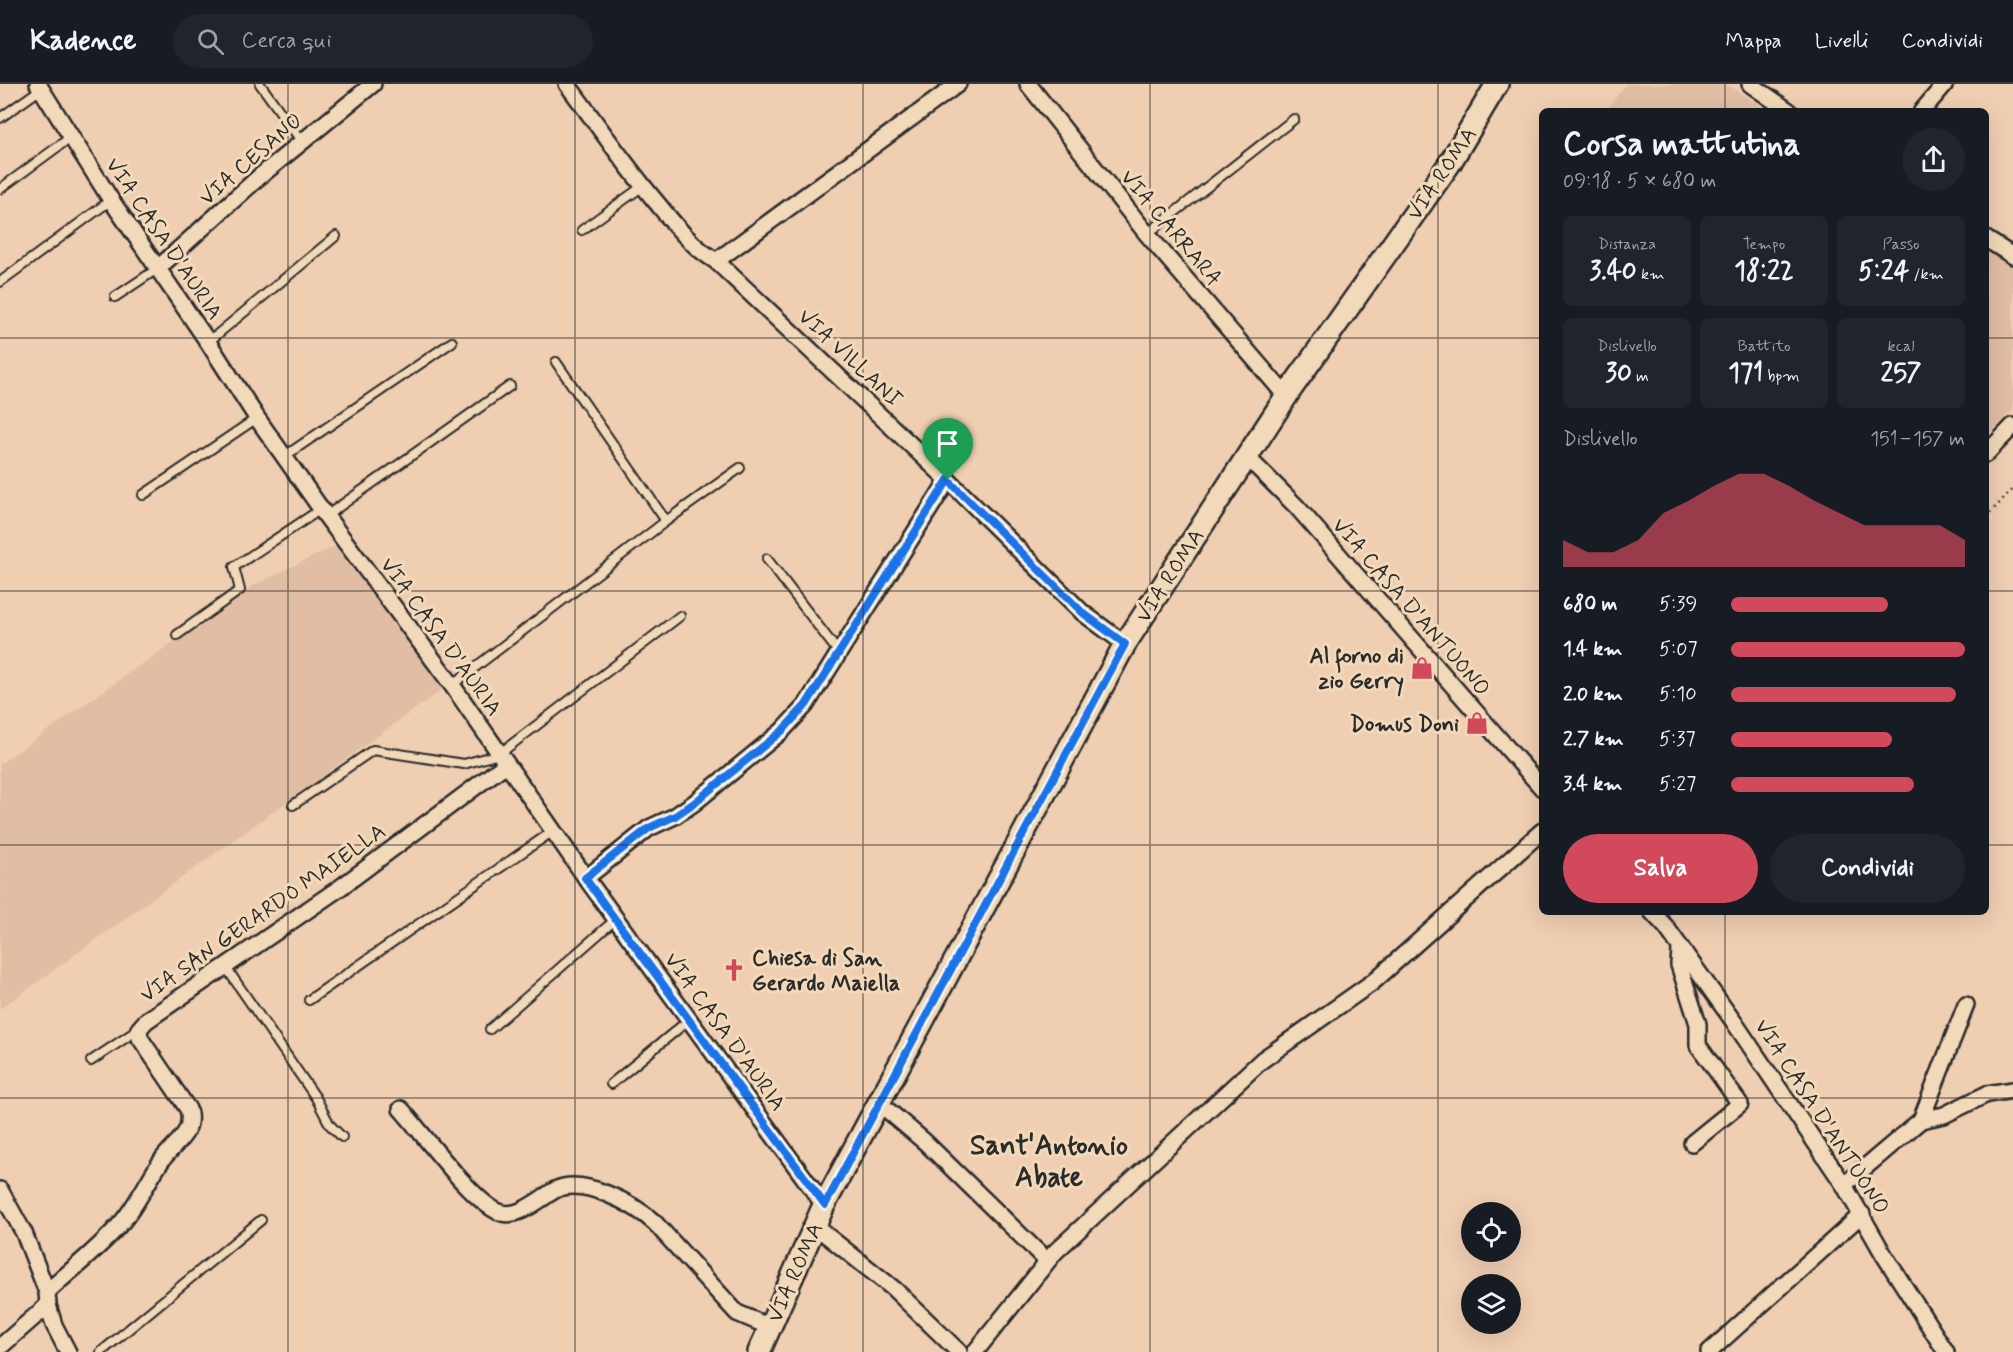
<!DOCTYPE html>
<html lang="it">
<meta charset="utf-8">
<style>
:root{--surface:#171b24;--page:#20242c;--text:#f1f3f6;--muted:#9ea1a6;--line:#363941;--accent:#d1495b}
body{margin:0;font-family:Mynerve,sans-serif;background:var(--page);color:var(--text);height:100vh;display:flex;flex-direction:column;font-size:22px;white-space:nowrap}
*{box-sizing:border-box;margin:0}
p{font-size:20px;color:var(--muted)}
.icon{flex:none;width:33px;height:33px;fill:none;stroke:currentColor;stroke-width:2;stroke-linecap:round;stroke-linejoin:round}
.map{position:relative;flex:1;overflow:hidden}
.panel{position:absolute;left:1539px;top:24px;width:450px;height:807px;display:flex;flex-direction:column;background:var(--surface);border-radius:9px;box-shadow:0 6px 24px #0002}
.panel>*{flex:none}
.buttons{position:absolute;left:1461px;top:1118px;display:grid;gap:12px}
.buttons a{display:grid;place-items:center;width:60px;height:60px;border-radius:50%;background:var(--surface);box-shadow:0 6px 24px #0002;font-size:30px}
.pin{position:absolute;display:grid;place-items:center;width:51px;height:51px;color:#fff;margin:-62px -26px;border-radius:50% 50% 50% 0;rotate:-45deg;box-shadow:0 0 6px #0007}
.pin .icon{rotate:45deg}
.round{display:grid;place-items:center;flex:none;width:63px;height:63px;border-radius:32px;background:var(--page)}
.summary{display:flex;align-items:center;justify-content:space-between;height:102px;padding:0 24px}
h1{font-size:33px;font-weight:800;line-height:45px}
.stats{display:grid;grid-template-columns:repeat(3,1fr);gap:9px;height:102px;padding:6px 24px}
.stats div{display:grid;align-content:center;border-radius:9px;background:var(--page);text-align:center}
.stats b{font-size:26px;font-weight:800}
.stats small{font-size:16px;font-weight:400}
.stats p{font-size:16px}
.chart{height:168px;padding:12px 24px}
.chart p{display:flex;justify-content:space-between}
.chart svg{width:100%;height:108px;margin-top:6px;fill:var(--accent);opacity:.7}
.button{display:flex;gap:12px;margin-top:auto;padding:12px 24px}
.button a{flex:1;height:69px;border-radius:36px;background:var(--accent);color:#fff;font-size:24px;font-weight:800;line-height:69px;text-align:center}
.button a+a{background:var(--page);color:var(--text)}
ul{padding:0 24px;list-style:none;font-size:20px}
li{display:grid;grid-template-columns:96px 72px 1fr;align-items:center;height:45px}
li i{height:15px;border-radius:8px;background:var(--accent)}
header{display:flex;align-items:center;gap:36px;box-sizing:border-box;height:84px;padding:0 30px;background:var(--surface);border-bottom:2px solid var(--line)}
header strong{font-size:28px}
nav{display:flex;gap:33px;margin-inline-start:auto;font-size:21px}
.search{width:420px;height:54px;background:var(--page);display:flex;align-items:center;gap:15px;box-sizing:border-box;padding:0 21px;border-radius:33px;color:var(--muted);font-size:22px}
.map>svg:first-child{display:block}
</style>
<header>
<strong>Kadence</strong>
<div class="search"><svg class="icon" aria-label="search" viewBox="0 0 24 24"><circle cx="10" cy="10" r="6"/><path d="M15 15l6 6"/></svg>Cerca qui</div>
<nav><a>Mappa</a><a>Livelli</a><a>Condividi</a></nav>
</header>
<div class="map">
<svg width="2013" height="1268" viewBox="0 0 2013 1268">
<rect width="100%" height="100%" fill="#f0ceb2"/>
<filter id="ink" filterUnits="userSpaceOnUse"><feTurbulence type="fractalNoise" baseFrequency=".0167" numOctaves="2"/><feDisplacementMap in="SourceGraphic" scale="12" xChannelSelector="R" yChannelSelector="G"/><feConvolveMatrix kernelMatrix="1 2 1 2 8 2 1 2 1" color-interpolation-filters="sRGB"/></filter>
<g filter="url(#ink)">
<!-- built -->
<g fill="#e1bda4">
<path d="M1626 0H1726L1769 27H1606Z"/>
<path d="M1986 167 2013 184V326L1986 353Z"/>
<path d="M335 462 443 605 0 925V680L254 501Z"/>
</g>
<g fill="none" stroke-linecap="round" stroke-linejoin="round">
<!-- lane casing -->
<g stroke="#2b2b2b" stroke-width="12">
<g id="lane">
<path d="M260 0 302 58"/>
<path d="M0 34 41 5"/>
<path d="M0 105 71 53"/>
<path d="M582 146 643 102"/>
<path d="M1147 150 1294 35"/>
<path d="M0 198 111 116"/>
<path d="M115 213 157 185"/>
<path d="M208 258 336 152"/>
<path d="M556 278 666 437"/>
<path d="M285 372 452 258"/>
<path d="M143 411 257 334"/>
<path d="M326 432 510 302"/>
<path d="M767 475 839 569"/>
<path d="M177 551 240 506 234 483 321 425"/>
<path d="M452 601 666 437 740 384"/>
<path d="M293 721 373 666 464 680 499 670 680 532"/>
<path d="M225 882 316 1014 330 1041 342 1053"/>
<path d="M309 916 553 747"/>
<path d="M490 945 616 835"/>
<path d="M91 977 139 945"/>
<path d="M611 1000 690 935"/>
<path d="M101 1268 261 1136"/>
</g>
</g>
<!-- street casing -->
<g stroke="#2b2b2b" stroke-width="20">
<g id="street">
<path d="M38 0 111 116 208 258 257 334 326 432 452 601 586 794 824 1121"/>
<path d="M567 0C597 40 625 81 657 119 675 141 691 162 716 177L948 396 1083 529 1125 560"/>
<path d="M1028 0 1147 150 1286 312"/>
<path d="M1750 0 1789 27"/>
<path d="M1922 27 1945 0"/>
<path d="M1986 155 2013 172"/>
<path d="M716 177 958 0"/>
<path d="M157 185 259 93 373 0"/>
<path d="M1986 370 2013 342"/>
<path d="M1246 372 1297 423 1542 704"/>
<path d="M586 794 649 744 675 732 694 719 782 647 806 621 948 396"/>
<path d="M1652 828 1666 843 1734 938 1844 1101 1884 1171 1946 1268"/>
<path d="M1680 865 1679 881 1698 940V961L1740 1020 1692 1059"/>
<path d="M879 1019 925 1058 1047 1177"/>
<path d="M401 1025C422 1048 476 1123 502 1129 519 1134 541 1114 555 1106 583 1092 634 1120 655 1139L737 1229 770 1243"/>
<path d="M1921 1036 1944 1031 1987 1010 2013 1006"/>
<path d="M1844 1101 1921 1036 1966 921"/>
<path d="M0 1106 24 1149 47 1208 48 1221 54 1241 68 1268"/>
<path d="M815 1142 894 1205 959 1268"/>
<path d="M47 1208C72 1185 100 1164 122 1138 138 1119 148 1096 162 1076 175 1058 195 1049 188 1025L140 954 139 945 146 937 341 803 506 680"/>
<path d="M0 1263 48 1221"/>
<path d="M975 1268 1055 1168 1262 976 1373 898 1542 747"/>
<path d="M1709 1268 1862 1130"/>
</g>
</g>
<!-- secondary casing -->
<g stroke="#2b2b2b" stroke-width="26">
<path id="secondary" d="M759 1268 824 1121 1125 560 1291 305 1450 79 1497 0"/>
</g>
<!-- path -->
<path stroke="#2b2b2b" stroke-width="3" stroke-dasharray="1.5 4.5" stroke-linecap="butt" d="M1986 433 2013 405"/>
<!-- lane -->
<use href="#lane" stroke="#f1d9b9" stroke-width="8"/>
<!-- street -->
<use href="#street" stroke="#f1d9b9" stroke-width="15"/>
<!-- secondary -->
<use href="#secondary" stroke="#f1d9b9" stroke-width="21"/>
</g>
</g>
<g fill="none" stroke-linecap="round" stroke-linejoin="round" filter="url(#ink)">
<!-- route casing -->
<g stroke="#fff" stroke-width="12">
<path id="route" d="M948 396 1083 529 1125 560 825 1121 585 794 649 744 675 732 694 719 782 647 806 621Z"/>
</g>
<!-- route -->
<use href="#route" stroke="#1a73e8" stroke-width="8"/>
</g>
<!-- grid -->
<path fill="none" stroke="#2b2b2b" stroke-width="1.5" stroke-opacity="0.55" d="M288 0V1268M575 0V1268M863 0V1268M1150 0V1268M1438 0V1268M1725 0V27M0 254H1542M1986 254H2013M0 507H1542M1986 507H2013M0 761H1542M1986 761H2013M1725 828V1268M0 1014H2013"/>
<!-- icons -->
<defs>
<g id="shop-bare" transform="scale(1.8)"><path d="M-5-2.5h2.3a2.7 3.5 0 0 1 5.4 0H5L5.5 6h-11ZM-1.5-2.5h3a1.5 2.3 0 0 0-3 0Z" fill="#d1495b" stroke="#f1d9b9" stroke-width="2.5" paint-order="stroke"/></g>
<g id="church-bare" transform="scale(1.8)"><path d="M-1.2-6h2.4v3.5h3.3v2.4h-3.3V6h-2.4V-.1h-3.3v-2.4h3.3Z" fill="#d1495b" stroke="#f1d9b9" stroke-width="2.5" paint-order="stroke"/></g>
</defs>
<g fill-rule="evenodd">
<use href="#shop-bare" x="1422" y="584"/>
<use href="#shop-bare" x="1477" y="639"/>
<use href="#church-bare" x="734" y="886"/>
</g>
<g text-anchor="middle" stroke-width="6" stroke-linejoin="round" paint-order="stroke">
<!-- street labels -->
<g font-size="22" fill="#2b2b2b" stroke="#f1d9b9">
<text transform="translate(250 74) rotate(-41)" y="8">VIA CESANO</text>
<text transform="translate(1441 89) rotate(-56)" y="8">VIA ROMA</text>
<text transform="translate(1172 143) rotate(50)" y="8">VIA CARRARA</text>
<text transform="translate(165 154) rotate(56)" y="8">VIA CASA D'AURIA</text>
<text transform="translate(851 273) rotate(43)" y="8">VIA VILLANI</text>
<text transform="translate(1169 491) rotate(-57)" y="8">VIA ROMA</text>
<text transform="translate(1412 522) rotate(49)" y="8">VIA CASA D'ANTUONO</text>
<text transform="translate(442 552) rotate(54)" y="8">VIA CASA D'AURIA</text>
<text transform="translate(262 828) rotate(-35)" y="8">VIA SAN GERARDO MAIELLA</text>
<text transform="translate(726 947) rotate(54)" y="8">VIA CASA D'AURIA</text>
<text transform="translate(1823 1032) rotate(57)" y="8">VIA CASA D'ANTUONO</text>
<text transform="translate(794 1188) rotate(-66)" y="8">VIA ROMA</text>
</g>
<!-- poi labels -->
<g font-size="22" font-weight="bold" fill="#2b2b2b" stroke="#f1d9b9" text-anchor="end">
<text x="1404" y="579">Al forno di<tspan x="1404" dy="25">zio Gerry</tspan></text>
<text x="1459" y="647">Domus Doni</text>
<text x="752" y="881" text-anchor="start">Chiesa di San<tspan x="752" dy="25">Gerardo Maiella</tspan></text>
</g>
<!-- district labels -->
<g font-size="28" font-weight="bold" fill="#2b2b2b" stroke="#f1d9b9">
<text x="1049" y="1070">Sant'Antonio<tspan x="1049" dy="32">Abate</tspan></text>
</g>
</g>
</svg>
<div class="buttons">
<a><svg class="icon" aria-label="locate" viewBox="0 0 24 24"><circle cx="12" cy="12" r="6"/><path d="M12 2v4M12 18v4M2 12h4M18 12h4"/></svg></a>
<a><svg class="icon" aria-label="layers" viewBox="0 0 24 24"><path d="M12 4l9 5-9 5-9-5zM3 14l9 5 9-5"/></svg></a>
</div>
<div class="pin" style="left:948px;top:396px;background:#1e9e55"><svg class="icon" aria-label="arrive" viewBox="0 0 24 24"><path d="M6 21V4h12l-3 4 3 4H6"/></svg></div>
<section class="panel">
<div class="summary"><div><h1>Corsa mattutina</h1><p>09:18 · 5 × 680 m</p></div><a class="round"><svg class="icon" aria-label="share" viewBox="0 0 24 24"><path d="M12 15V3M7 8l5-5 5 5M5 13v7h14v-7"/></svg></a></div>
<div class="stats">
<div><p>Distanza</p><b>3.40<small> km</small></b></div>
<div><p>Tempo</p><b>18:22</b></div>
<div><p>Passo</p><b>5:24<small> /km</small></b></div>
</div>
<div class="stats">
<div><p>Dislivello</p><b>30<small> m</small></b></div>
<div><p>Battito</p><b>171<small> bpm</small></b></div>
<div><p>kcal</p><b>257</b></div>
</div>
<div class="chart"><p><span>Dislivello</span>151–157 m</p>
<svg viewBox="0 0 160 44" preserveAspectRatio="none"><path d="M0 44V33L10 38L20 38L30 33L40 22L50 17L60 11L70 6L80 6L90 11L100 17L110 22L120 27L130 27L140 27L150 27L160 33V44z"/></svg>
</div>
<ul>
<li><b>680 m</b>5:39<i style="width:67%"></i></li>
<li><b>1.4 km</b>5:07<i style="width:100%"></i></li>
<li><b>2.0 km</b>5:10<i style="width:96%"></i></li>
<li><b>2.7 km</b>5:37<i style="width:69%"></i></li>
<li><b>3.4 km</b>5:27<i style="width:78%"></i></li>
</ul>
<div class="button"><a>Salva</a><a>Condividi</a></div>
</section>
</div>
